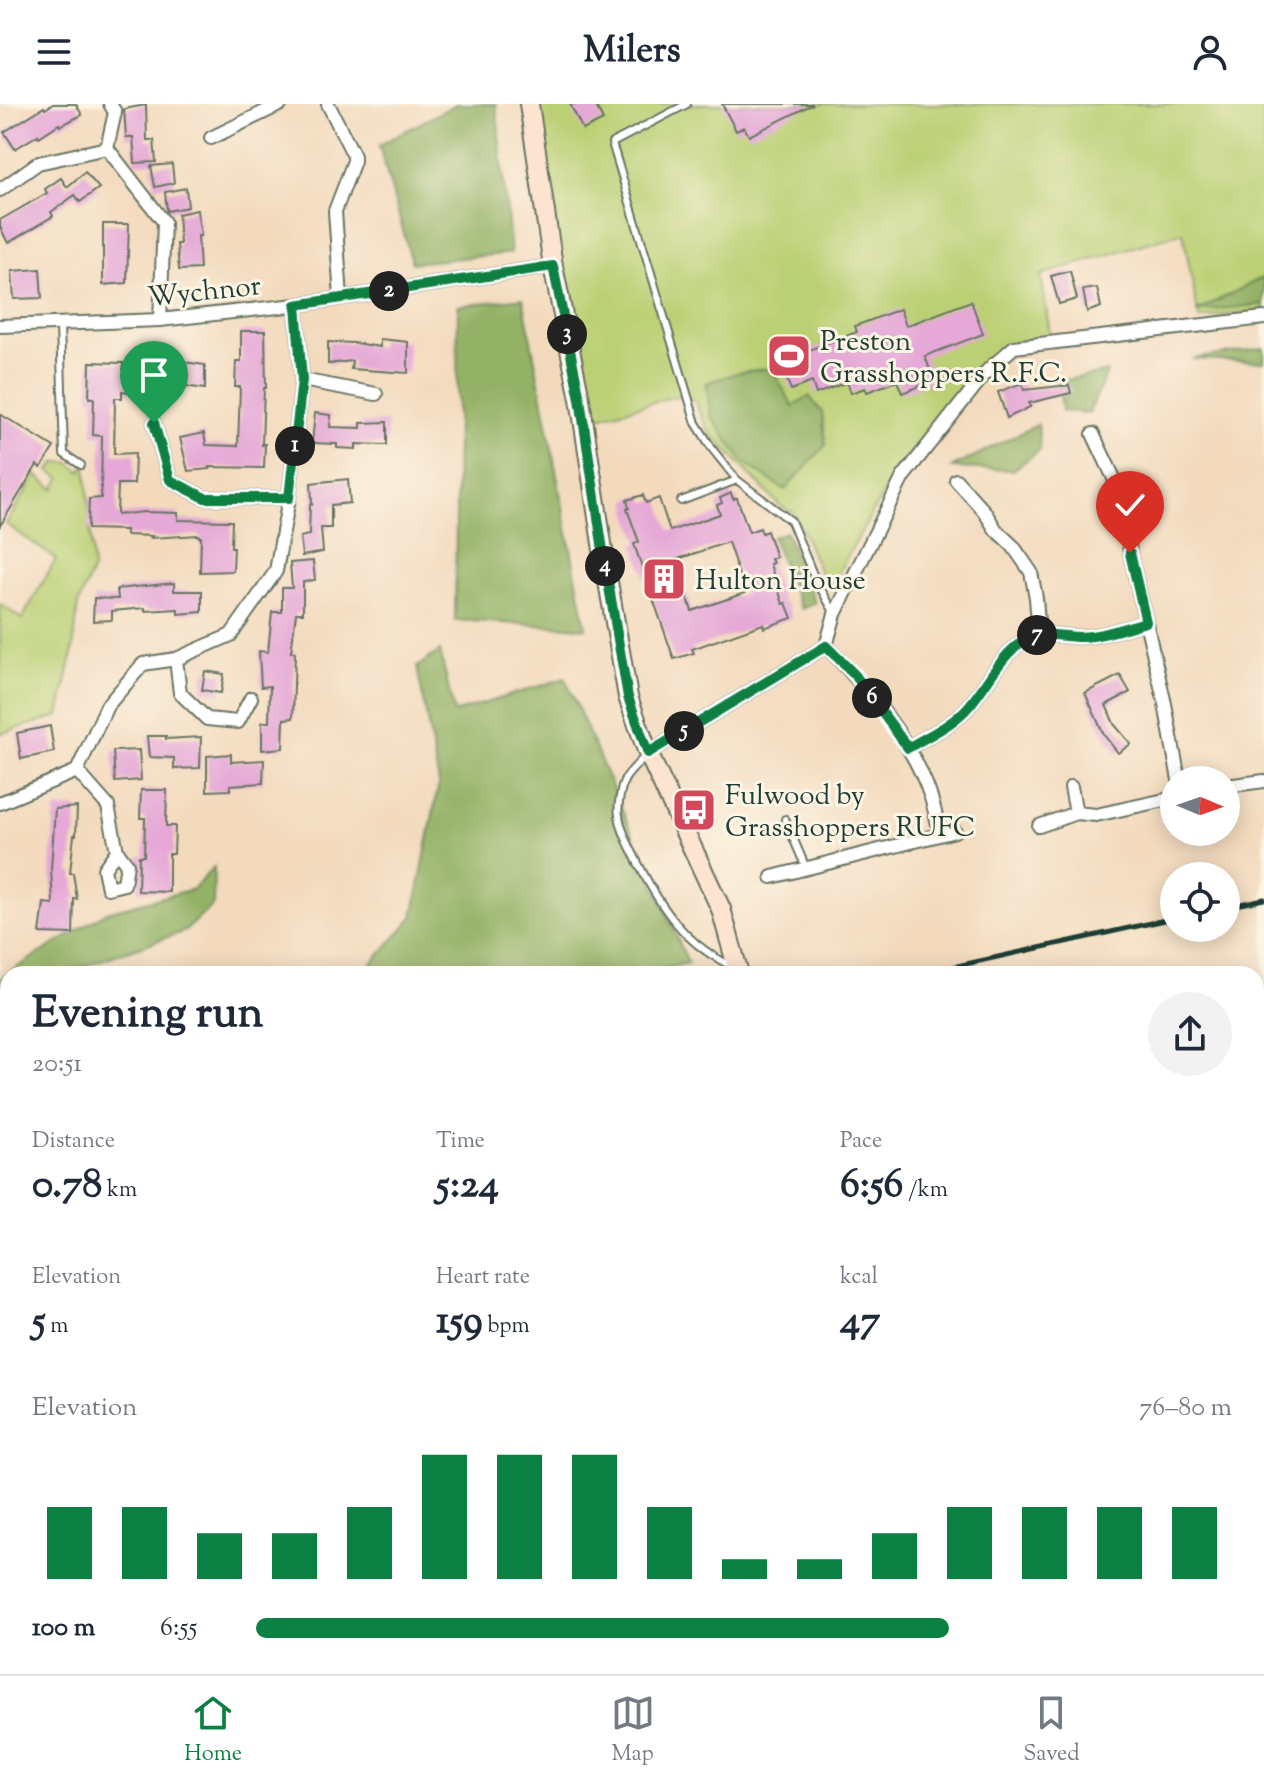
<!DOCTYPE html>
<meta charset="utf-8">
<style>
:root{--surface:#fff;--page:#f2f2f3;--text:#1f2937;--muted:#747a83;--line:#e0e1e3;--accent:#0b8043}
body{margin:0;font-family:"Sorts Mill Goudy",serif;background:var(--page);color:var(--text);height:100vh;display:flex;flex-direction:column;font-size:30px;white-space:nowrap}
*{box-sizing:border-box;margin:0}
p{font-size:26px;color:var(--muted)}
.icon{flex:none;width:44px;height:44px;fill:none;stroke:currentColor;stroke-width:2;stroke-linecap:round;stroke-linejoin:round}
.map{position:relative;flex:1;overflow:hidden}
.side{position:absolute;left:0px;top:862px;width:1264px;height:708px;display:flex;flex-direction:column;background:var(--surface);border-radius:24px 24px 0 0;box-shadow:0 4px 20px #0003}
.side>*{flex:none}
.needle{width:52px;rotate:92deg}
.controls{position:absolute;left:1160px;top:662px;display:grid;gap:16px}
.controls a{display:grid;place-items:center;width:80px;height:80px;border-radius:50%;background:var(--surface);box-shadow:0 4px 20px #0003;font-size:40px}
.pin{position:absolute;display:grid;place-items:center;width:68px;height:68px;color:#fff;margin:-82px -34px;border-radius:50% 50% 50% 0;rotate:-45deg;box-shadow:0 0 8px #0007}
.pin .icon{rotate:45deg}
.km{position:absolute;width:40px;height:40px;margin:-20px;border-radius:50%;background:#222;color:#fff;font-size:22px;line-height:40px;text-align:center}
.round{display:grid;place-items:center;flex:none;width:84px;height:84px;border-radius:42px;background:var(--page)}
.overview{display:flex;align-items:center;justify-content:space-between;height:136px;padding:0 32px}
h1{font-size:44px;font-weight:700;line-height:60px}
.stats{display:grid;grid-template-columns:repeat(3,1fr);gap:12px;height:136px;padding:8px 32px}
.stats div{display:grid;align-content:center}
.stats b{font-size:40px;font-weight:700}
.stats small{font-size:22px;font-weight:400}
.stats p{font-size:22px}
.chart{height:224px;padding:16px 32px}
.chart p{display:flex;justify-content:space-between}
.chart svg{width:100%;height:144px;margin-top:8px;stroke:var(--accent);stroke-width:6}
ul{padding:0 32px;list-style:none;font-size:26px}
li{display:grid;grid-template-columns:128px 96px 1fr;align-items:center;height:60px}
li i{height:20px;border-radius:10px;background:var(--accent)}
header{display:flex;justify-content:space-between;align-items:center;height:104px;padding:0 32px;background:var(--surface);font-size:36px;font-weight:700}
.menu{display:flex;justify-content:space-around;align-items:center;height:112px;border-top:2px solid var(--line);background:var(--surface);font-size:22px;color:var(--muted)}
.menu a{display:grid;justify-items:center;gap:4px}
.menu .active{color:var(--accent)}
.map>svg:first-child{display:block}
</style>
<header><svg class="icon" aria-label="menu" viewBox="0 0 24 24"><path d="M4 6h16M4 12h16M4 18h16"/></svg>Milers<svg class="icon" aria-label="person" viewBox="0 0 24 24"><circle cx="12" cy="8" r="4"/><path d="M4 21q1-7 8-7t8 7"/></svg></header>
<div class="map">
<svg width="1264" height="1570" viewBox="0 0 1264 1570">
<rect width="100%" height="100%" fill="#fcf5e5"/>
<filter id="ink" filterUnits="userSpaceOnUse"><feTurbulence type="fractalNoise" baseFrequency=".0125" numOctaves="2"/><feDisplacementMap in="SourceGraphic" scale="16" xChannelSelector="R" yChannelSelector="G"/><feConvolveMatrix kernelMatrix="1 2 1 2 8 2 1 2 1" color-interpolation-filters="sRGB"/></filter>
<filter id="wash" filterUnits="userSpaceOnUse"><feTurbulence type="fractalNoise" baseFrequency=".006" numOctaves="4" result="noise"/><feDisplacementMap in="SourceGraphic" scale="32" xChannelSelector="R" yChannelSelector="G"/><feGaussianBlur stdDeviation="1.8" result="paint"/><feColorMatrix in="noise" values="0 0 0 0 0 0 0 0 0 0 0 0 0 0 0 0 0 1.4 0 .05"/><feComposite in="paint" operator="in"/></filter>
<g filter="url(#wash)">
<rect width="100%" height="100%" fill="#f3dabd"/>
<!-- green -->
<g fill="#bbd074" stroke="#6d8654" stroke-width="2">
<path d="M535 0H1264V206L1199 215 1183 128 1041 171 1050 231 1013 239 898 363 832 480H825L801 424 793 409 779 401 709 328 694 296 681 292 671 293 589 316 554 132Z"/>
<path d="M68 358 81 367 86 360 93 465 78 500 73 546 59 612 0 630V500L22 515 56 455 6 420 36 371 54 385 61 374 49 367 56 359Z"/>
</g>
<!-- forest -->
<g fill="#94b266" stroke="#5a784d" stroke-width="2">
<path d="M456 0H496L511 149 412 159 379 41Z"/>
<path d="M1264 173V200L1195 208Z"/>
<path d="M523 194 586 524 455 516 458 202Z"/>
<path d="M1264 244V258L1192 255Z"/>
<path d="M771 264 793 302 809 292 822 308 826 341 785 386 743 358 711 312 706 279 740 268Z"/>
<path d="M1107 268 1089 309 1062 307 1059 277Z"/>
<path d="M1038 320 1040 346 1013 366 951 364Z"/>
<path d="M786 428 815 499 801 505 772 433Z"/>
<path d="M440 547 454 609 565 574 688 859 642 870H362L413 813 439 679 417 563Z"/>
<path d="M214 763 213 801 185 827 61 870H8V888L0 891V874L107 808 193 785Z"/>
<path d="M8 977V1017L0 1019V980Z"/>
<path d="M1256 1374 1264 1377V1447L1256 1437Z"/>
</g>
<g id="blocks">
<!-- building -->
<g fill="#e5a8d7" fill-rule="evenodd">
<path d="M53 0H76L82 11 60 22 59 20 39 33 38 31 15 45 4 28 44 3 45 5Z"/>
<path d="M570 0H595L603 16 583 26Z"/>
<path d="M722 0H813L749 32 744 23 736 27Z"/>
<path d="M146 1 147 36H154L156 58 135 59 133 33H126L124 5Z"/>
<path d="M172 60 174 79 155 83 151 62Z"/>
<path d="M85 68 99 84 80 98 75 91 51 108 53 112 8 139 0 123V116L47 89 45 85 61 74 67 83Z"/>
<path d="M186 84 188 103 167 107 165 88Z"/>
<path d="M197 106 201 132H198L200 165 179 166 177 140H180L178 110Z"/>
<path d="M103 120H129L127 179 103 181Z"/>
<path d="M40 165 42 194 14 195 12 167Z"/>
<path d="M1070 167 1077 195 1059 200 1051 172Z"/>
<path d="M1097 184 1101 203 1087 208 1083 186Z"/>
<path d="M971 197 983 230 925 252 934 277 902 289 897 277 867 288 865 284 851 289 847 278 816 290 812 278 791 286 780 257 857 228 855 222 900 205 906 222Z"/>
<path d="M241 227H265L266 284H264L262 341 265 340 264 364 209 363 210 365 188 367 180 334 204 329 206 341 238 342 240 283H235L236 257H241Z"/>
<path d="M380 235 408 238V269L351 265 352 257 328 260V238L355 239 380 243Z"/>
<path d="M90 258 123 259V266L184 265V258L205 261V285L178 281 179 287 148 289V290L122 287V294H115L114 350 135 349 134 380H118L117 411 144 408 178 409V416L232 417 231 443H234L233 467 200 468 201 433H199V431L151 434 152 432 126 431V426L88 425 89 395 101 394 102 332 93 331 94 294H89Z"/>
<path d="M1022 279 1024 286 1069 281 1071 289 1029 299 1030 303 1007 314 998 288Z"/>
<path d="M315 309 331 311 330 323 361 324V319L387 318V341L356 340V345L337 344V340L312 339Z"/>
<path d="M0 310 54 343 41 364 37 361 0 422Z"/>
<path d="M348 375 350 399 331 401V424H321L323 448 302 452 300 433 309 431 310 400H312L311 379Z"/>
<path d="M731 389 733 395 737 394 749 428 760 424 762 429 767 427 776 453 771 455 773 459 770 460 783 500 786 499 792 514 764 524 763 520 692 545 694 549 674 555 634 440 639 438 627 405 629 404 627 396 643 391 646 399 659 394 670 427 720 410 717 401 722 399 720 394ZM728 438 745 489 692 507 675 456Z"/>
<path d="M313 457 315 476 303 478V509H296L291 548H295L293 614 284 615 283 644 262 646V618H269L270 582 261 583 259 547 268 548 272 508H282V484H292L290 459Z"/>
<path d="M174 479V487H202V508L178 510V505L145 507V504L112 507V516L93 517 94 494 118 495 117 485Z"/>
<path d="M205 567 224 570 221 589 202 586Z"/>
<path d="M1120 571 1130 588 1106 601 1114 620 1131 640 1118 649 1104 631 1085 589Z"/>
<path d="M50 622 54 648 21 655 17 629Z"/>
<path d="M147 632H166V635L201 633 200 664 174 665V654L149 653Z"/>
<path d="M139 646 141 676 115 678 113 647Z"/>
<path d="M231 650V658L264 656 263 679 230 681V686L207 687V652Z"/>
<path d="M141 686H167L166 722H175L174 750H169V788L138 787 139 752H144L145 714H140Z"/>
<path d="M77 703 76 731H74L70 769H73L77 795H74L73 830 40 829 44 799 53 800 51 765 55 705Z"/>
</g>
</g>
</g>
<g filter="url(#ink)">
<use href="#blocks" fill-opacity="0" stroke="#697464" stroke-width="2"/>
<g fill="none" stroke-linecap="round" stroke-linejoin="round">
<!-- lane casing -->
<g stroke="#697464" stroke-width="10">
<g id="lane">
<path d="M687 0 612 39 696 319 713 346 737 376 791 417 814 473 834 508"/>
<path d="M60 220 64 350 81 361"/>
<path d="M681 397 737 376"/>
<path d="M645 652C639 659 630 667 625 675 621 683 617 703 619 711 621 727 630 743 637 757 660 803 686 842 734 863"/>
<path d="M785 715 806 764"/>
</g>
</g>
<!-- street casing -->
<g stroke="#697464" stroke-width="16">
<g id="street">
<path d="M328 0 354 52V57L335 107 341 194"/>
<path d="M211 34 281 0"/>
<path d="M107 44 115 8 110 0"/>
<path d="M0 86 38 59 107 44 164 118 160 216"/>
<path d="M0 222 160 216 296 201 553 162"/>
<path d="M302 276 376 290"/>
<path d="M154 319 170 376 205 394H289"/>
<path d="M1093 330 1120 387 1127 419 1130 449 1165 600 1179 676"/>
<path d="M956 376 984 407 996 426 1013 442 1031 468 1036 494 1039 530"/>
<path d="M826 542C866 583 910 634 929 688 934 701 937 716 940 730"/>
<path d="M176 555 180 589 207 615 238 618 251 594"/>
<path d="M908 644C929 631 953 621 969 602 990 578 1004 541 1037 531 1046 529 1069 533 1080 533 1103 532 1124 524 1146 518"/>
<path d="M648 649 826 542 835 510 903 373 988 266 1014 243 1264 214"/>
<path d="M77 667 108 702 117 747 127 760 124 780 108 784 104 765 117 747"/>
<path d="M1226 682 1264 677"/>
<path d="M1071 683 1076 709"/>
<path d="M0 699 77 667 107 602 143 560 176 555 231 531 276 467 289 394 302 276 296 201"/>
<path d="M1039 722 1076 709 1096 711 1174 694"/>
<path d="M772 773 955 727"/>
<path d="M1256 923 1264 920"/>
<path d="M1256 1069 1264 1066"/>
<path d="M1256 1268 1264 1274"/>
<path d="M0 1472 3 1448 8 1445"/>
<path d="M0 1493 8 1510"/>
<path d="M32 1562 35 1570"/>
<path d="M189 1562 191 1570"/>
<path d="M730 1562 766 1569 809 1567"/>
<path d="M1255 1562 1260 1570"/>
<path d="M1107 1570 1145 1562"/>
</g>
</g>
<!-- secondary casing -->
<g stroke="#697464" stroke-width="22">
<g id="secondary">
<path d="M529 0 553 162 580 295 606 466 628 593 648 649 721 805 739 870"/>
<path d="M1256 1330 1264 1337"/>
<path d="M992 1570 993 1562"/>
</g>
</g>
<!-- lane -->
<use href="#lane" stroke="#fff" stroke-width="6"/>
<!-- street -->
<use href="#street" stroke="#fff" stroke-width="12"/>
<!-- secondary -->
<use href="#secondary" stroke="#fde4d1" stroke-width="18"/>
<!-- rail -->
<g stroke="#1f3d34" stroke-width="5">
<path d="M1226 803 1264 795"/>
<path d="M921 870 1174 814"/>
<path d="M0 1073 8 1071"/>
</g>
</g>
</g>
<g fill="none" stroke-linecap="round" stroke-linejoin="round" filter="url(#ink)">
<!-- route casing -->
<g stroke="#fff" stroke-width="16">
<path id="route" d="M154 319 170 376 205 394H289L302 276 296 201 553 162 580 295 606 466 628 593 648 649 826 542 855 571 908 644C929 631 953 621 969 602 990 578 1004 541 1037 531 1045 529 1069 533 1080 533 1103 532 1124 524 1146 518L1130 449"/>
</g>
<!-- route -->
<use href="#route" stroke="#0b8043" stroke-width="10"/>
</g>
<!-- icons -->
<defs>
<g id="stadium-square" transform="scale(2.3)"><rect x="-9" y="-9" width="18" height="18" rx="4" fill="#d1495b" stroke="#fcf5e5"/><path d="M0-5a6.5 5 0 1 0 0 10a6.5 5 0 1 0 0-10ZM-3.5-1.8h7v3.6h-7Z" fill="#fff"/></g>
<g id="building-square" transform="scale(2.3)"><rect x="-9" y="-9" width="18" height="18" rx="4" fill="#d1495b" stroke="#fcf5e5"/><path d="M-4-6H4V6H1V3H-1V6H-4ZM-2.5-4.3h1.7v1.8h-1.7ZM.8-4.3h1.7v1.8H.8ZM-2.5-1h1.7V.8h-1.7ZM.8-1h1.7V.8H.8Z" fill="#fff"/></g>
<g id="bus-square" transform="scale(2.3)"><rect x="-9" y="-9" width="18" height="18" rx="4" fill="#d1495b" stroke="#fcf5e5"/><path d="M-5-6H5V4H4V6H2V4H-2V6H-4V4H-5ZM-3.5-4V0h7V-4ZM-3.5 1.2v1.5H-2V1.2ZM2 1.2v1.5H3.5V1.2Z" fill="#fff"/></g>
</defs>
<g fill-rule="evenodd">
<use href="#stadium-square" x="789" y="252"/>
<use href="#building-square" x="664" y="475"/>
<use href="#bus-square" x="694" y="706"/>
</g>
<g text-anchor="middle" stroke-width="6" stroke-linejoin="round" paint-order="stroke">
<!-- street labels -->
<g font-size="28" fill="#1f3d34" stroke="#fcf5e5">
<text transform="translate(204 186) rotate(-6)" y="10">Wychnor</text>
</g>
<!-- poi labels -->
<g font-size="28" fill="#1f3d34" stroke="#fcf5e5" text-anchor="start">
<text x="820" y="246">Preston<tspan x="820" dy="32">Grasshoppers R.F.C.</tspan></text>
<text x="695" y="485">Hulton House</text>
<text x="725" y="700">Fulwood by<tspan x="725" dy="32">Grasshoppers RUFC</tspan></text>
</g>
</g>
</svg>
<div class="controls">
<a><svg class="needle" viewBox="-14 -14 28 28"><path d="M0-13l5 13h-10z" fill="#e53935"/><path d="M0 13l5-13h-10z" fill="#747a83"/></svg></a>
<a><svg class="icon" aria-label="locate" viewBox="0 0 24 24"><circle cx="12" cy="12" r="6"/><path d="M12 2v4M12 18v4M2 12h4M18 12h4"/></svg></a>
</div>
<div class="pin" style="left:154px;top:319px;background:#1e9e55"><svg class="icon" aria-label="arrive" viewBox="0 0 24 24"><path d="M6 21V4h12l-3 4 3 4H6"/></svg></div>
<div class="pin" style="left:1130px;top:449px;background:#d93025"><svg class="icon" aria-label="check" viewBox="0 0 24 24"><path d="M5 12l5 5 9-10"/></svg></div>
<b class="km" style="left:295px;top:342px">1</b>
<b class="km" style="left:389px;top:187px">2</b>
<b class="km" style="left:567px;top:230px">3</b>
<b class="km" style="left:605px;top:462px">4</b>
<b class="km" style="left:684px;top:627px">5</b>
<b class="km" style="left:872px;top:594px">6</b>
<b class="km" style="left:1037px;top:531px">7</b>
<section class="side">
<div class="overview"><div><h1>Evening run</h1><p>20:51</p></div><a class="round"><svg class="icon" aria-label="share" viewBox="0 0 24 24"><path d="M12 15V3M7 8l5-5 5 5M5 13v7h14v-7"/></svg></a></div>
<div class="stats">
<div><p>Distance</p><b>0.78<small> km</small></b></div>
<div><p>Time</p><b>5:24</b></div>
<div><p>Pace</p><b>6:56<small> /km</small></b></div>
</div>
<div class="stats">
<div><p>Elevation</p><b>5<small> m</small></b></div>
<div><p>Heart rate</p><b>159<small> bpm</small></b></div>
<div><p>kcal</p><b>47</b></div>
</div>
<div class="chart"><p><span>Elevation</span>76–80 m</p>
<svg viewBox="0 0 160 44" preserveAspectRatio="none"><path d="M5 44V22M15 44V22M25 44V30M35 44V30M45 44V22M55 44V6M65 44V6M75 44V6M85 44V22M95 44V38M105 44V38M115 44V30M125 44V22M135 44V22M145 44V22M155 44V22"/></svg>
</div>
<ul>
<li><b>100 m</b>6:55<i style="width:71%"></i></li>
</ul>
</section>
</div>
<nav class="menu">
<a class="active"><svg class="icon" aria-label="home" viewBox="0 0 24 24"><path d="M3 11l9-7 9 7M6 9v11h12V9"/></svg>Home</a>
<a><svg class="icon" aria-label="map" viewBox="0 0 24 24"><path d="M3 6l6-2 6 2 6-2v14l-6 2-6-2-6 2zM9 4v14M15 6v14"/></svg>Map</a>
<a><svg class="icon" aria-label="saved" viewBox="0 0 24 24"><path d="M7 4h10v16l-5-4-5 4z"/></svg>Saved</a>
</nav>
